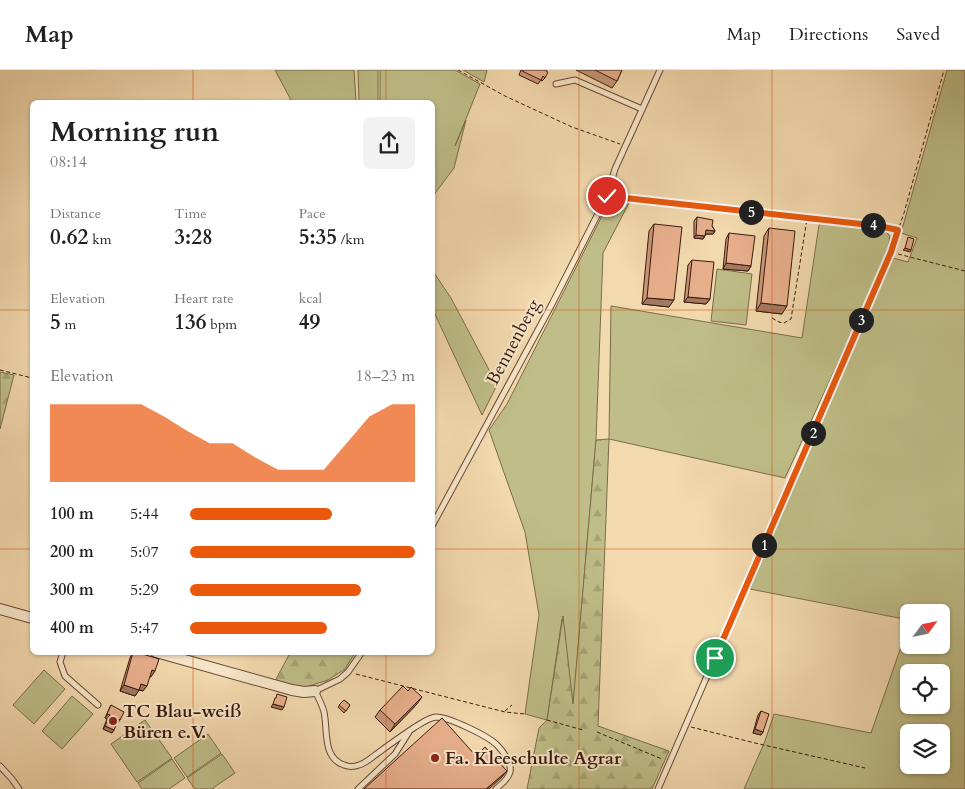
<!DOCTYPE html>
<meta charset="utf-8">
<style>
:root{--surface:#fff;--page:#f2f2f2;--text:#202124;--muted:#757577;--line:#e0e0e0;--accent:#ea580c}
body{margin:0;font-family:Cardo,serif;background:var(--page);color:var(--text);height:100vh;display:flex;flex-direction:column;font-size:19px;white-space:nowrap}
*{box-sizing:border-box;margin:0}
p{font-size:16px;color:var(--muted)}
.icon{flex:none;width:28px;height:28px;fill:none;stroke:currentColor;stroke-width:2;stroke-linecap:round;stroke-linejoin:round}
.map{position:relative;flex:1;overflow:hidden}
.side{position:absolute;left:30px;top:30px;width:405px;height:555px;display:flex;flex-direction:column;background:var(--surface);border-radius:8px;box-shadow:0 1px 4px #0004}
.side>*{flex:none}
.needle{width:32px;rotate:57deg}
.buttons{position:absolute;left:900px;top:534px;display:grid;gap:10px}
.buttons a{display:grid;place-items:center;width:50px;height:50px;border-radius:8px;background:var(--surface);box-shadow:0 1px 4px #0004;font-size:25px}
.pin{position:absolute;display:grid;place-items:center;width:42px;height:42px;color:#fff;margin:-21px;border:2px solid #fff;border-radius:50%;box-shadow:0 1px 5px #0007}
.km{position:absolute;width:25px;height:25px;margin:-12px;border-radius:50%;background:#222;color:#fff;font-size:14px;line-height:25px;text-align:center}
.round{display:grid;place-items:center;flex:none;width:52px;height:52px;border-radius:8px;background:var(--page)}
.head{display:flex;align-items:center;justify-content:space-between;height:85px;padding:0 20px}
h1{font-size:28px;font-weight:600;line-height:38px}
.stats{display:grid;grid-template-columns:repeat(3,1fr);gap:8px;height:85px;padding:5px 20px}
.stats div{display:grid;align-content:center}
.stats b{font-size:21px;font-weight:600}
.stats small{font-size:14px;font-weight:400}
.stats p{font-size:14px}
.chart{height:140px;padding:10px 20px}
.chart p{display:flex;justify-content:space-between}
.chart svg{width:100%;height:90px;margin-top:5px;fill:var(--accent);opacity:.7}
ul{padding:0 20px;list-style:none;font-size:16px}
li{display:grid;grid-template-columns:80px 60px 1fr;align-items:center;height:38px}
li i{height:12px;border-radius:6px;background:var(--accent)}
header{display:flex;align-items:center;gap:30px;box-sizing:border-box;height:70px;padding:0 25px;background:var(--surface);border-bottom:1px solid var(--line)}
header strong{font-size:24px}
nav{display:flex;gap:28px;margin-inline-start:auto;font-size:18px}
.map>svg:first-child{display:block}
</style>
<header>
<strong>Map</strong>
<nav><a>Map</a><a>Directions</a><a>Saved</a></nav>
</header>
<div class="map">
<svg width="965" height="719" viewBox="0 0 965 719">
<defs>
<pattern id="forest-firs" width="22" height="20" patternUnits="userSpaceOnUse" patternTransform="scale(1.25)"><rect width="22" height="20" fill="#bfbe88"/><path d="M5 1l3.5 6h-7zM16 11l3.5 6h-7z" fill="#a5a374"/></pattern>
</defs>
<rect width="100%" height="100%" fill="#f3d9ae"/>
<filter id="stains"><feTurbulence type="fractalNoise" baseFrequency=".004" numOctaves="4"/><feColorMatrix values="0 0 0 0 .2 0 0 0 0 .09 0 0 0 0 .02 0 0 0 .5 -.17"/></filter>
<radialGradient id="worn" r=".72"><stop offset=".6" stop-color="#630" stop-opacity="0"/><stop offset="1" stop-color="#630" stop-opacity=".3"/></radialGradient>
<!-- green -->
<g fill="#bfbe88" stroke="#7c6c4a" fill-rule="evenodd">
<path d="M275 0H354L356 32H292Z"/>
<path d="M358 0H378V32H359Z"/>
<path d="M380 0H455L480 14 455 76 466 50 454 98 433 126 432 32H380Z"/>
<path d="M463 0H487L484 12Z"/>
<path d="M947 0H965V719H744L765 671 774 644 871 663 909 554V575H941V542H909V550L750 519 893 188 908 192 917 168 901 163ZM909 602H941V635H909ZM909 662H941V695H909Z"/>
<path d="M610 130 630 131 603 183 596 370 573 637 562 549 547 650 525 644 539 545 525 462 489 360 507 334Z"/>
<path d="M825 152 876 157 885 161 890 166 888 178 868 227 785 408 609 369 611 236 802 268 819 155Z"/>
<path d="M717 199 752 204 746 255 711 251Z"/>
<path d="M432 200 451 228 497 315 482 345 433 240Z"/>
<path d="M44 600 65 619 34 654 13 635Z"/>
<path d="M72 626 93 644 62 679 42 661Z"/>
<path d="M145 650 172 688 137 712 111 674Z"/>
<path d="M208 664 221 683 187 707 174 688Z"/>
<path d="M222 684 235 703 213 718 214 719H195L187 708Z"/>
<path d="M172 689 185 708 169 719H142L138 713Z"/>
</g>
<!-- forest -->
<g fill="url(#forest-firs)" stroke="#7c6c4a">
<path d="M0 302 14 305 0 359Z"/>
<path d="M609 369 598 656 669 681 652 719H527L539 658 547 650 563 546 573 634 596 370Z"/>
<path d="M290 583H355L345 599 328 610 303 618 275 611Z"/>
</g>
<g fill="none" stroke-linecap="round" stroke-linejoin="round">
<!-- lane casing -->
<g stroke="#684934" stroke-width="7">
<g id="lane">
<path d="M556 14 575 10 642 39"/>
<path d="M432 456 552 234 607 126 615 99 660 0"/>
<path d="M63 582 60 592 65 606 98 635"/>
<path d="M362 582 348 602 340 609 315 621C318 627 322 634 324 642 328 659 322 688 344 695 349 697 354 697 359 695 366 693 372 687 378 683 390 674 403 665 415 657 422 653 428 648 436 647 449 647 488 666 497 675 503 681 512 693 510 702 508 710 501 714 496 719"/>
<path d="M0 696 12 709 19 719"/>
<path d="M358 719 395 684 409 662"/>
<path d="M658 719 891 182"/>
</g>
</g>
<!-- street casing -->
<g stroke="#684934" stroke-width="12">
<g id="street">
<path d="M0 539 32 548"/>
<path d="M156 582 292 620 304 622 315 621"/>
</g>
</g>
<!-- path -->
<g stroke="#39190c" stroke-width="1" stroke-dasharray="4 2.5" stroke-linecap="butt">
<path d="M458 0 505 26 572 57 620 74"/>
<path d="M614 126 879 156 898 160"/>
<path d="M893 175 904 143 944 0"/>
<path d="M898 184 965 201"/>
<path d="M772 248 779 252 784 253 791 249 807 149"/>
<path d="M0 300 32 308"/>
<path d="M356 604 505 642 525 644"/>
<path d="M505 641 512 635"/>
<path d="M547 650 583 660"/>
<path d="M691 657 755 673 865 698"/>
<path d="M597 662 662 689"/>
</g>
<!-- lane -->
<use href="#lane" stroke="#f7e6ca" stroke-width="5"/>
<!-- street -->
<use href="#street" stroke="#f7e6ca" stroke-width="10"/>
</g>
<!-- wall -->
<g fill="#c89678" stroke="#39190c">
<path d="M521 0H546L545 8 542 11 541 10 538 14 519 5Z"/>
<path d="M576 0H622L617 11 612 18Z"/>
<path d="M697 147 712 156 715 161 713 164H706L703 169 694 168V151Z"/>
<path d="M654 154 669 237 642 234 649 161Z"/>
<path d="M769 158 782 244 756 241 764 166Z"/>
<path d="M729 163 751 196 748 201 723 199 726 169Z"/>
<path d="M692 190 710 229 706 234 684 232 688 195Z"/>
<path d="M133 582 151 607 150 606 143 621 139 620 135 626 120 621 130 588Z"/>
<path d="M344 630 350 635 344 643 338 637Z"/>
<path d="M417 634 390 662 375 647 380 640Z"/>
<path d="M111 635 120 650 118 653H117L112 663 103 659 107 649 105 648 109 639Z"/>
<path d="M761 641 763 662 761 665 753 663 758 645Z"/>
</g>
<!-- shaded-wall -->
<g fill="#a27a62" stroke="#39190c">
<path d="M706 160 715 161 713 164H703Z"/>
<path d="M696 165 705 166 703 169 694 168Z"/>
<path d="M905 178 911 180 910 182 903 180Z"/>
<path d="M726 193 751 196 748 201 723 199Z"/>
<path d="M688 227 710 229 706 234 684 232Z"/>
<path d="M647 228 674 230 669 237 642 234Z"/>
<path d="M761 233 787 236 782 244 756 241Z"/>
<path d="M152 600 155 601 151 607 148 606Z"/>
<path d="M141 614 147 616 143 621 137 619Z"/>
<path d="M124 615 139 620 135 626 120 621Z"/>
<path d="M422 627 417 634 390 662 395 654Z"/>
<path d="M273 634 284 637 282 640 271 637Z"/>
<path d="M107 644 110 645 107 649 105 648Z"/>
<path d="M105 656 114 660 112 663 103 659Z"/>
<path d="M755 659 763 662 761 665 753 663Z"/>
<path d="M507 701 502 707 489 719H486Z"/>
</g>
<!-- building -->
<g fill="#e8af8c" stroke="#39190c">
<path d="M522 0H546V1L548 2 545 8 543 6 541 10 522 1Z"/>
<path d="M595 0H622L617 11Z"/>
<path d="M697 147 713 150 712 156 715 161 706 160 705 166 696 165Z"/>
<path d="M654 154 682 157 674 230 647 228Z"/>
<path d="M769 158 795 161 787 236 761 233Z"/>
<path d="M729 163 755 166 751 196 726 193Z"/>
<path d="M908 167 914 169 911 180 905 178Z"/>
<path d="M692 190 714 192 710 229 688 227Z"/>
<path d="M133 582H136L159 589 155 601 152 600 147 616 141 614 139 620 124 615Z"/>
<path d="M403 616 408 621 411 617 422 627 395 654 380 640Z"/>
<path d="M277 624 287 627 284 637 273 634 275 628H276Z"/>
<path d="M344 630 350 635 346 641 339 635Z"/>
<path d="M111 635 124 642 120 650 119 649 114 660 105 656 110 645 107 644Z"/>
<path d="M761 641 769 644 763 662 755 659Z"/>
<path d="M442 648 476 686 485 677 507 701 486 719H364Z"/>
</g>
<g fill="none" stroke-linecap="round" stroke-linejoin="round">
<!-- route casing -->
<g stroke="#fff" stroke-width="10">
<path id="route" d="M607 126 879 156 898 160 891 182 715 588"/>
</g>
<!-- route -->
<use href="#route" stroke="#ea580c" stroke-width="6"/>
</g>
<!-- grid -->
<path fill="none" stroke="#d6530c" stroke-width="1" stroke-opacity="0.55" d="M193 0V32M386 0V32M579 0V719M772 0V719M0 240H32M432 240H965M0 479H32M432 479H965M193 582V719M386 582V719"/>
<!-- markers -->
<g fill="#8f2418" stroke="#f7e6ca" stroke-width="2">
<circle cx="113" cy="651" r="5"/>
<circle cx="435" cy="688" r="5"/>
</g>
<g text-anchor="middle" stroke-width="4" stroke-linejoin="round" paint-order="stroke">
<!-- street labels -->
<g font-size="18" fill="#39190c" stroke="#f7e6ca">
<text transform="translate(513 272) rotate(-62)" y="6">Bennenberg</text>
</g>
<!-- poi labels -->
<g font-size="18" font-weight="bold" fill="#39190c" stroke="#f7e6ca" text-anchor="start">
<text x="123" y="647">TC Blau-weiß<tspan x="123" dy="21">Büren e.V.</tspan></text>
<text x="445" y="694">Fa. Kleeschulte Agrar</text>
</g>
</g>
<rect width="100%" height="100%" filter="url(#stains)"/>
<rect width="100%" height="100%" fill="url(#worn)"/>
</svg>
<div class="buttons">
<a><svg class="needle" viewBox="-14 -14 28 28"><path d="M0-13l5 13h-10z" fill="#e53935"/><path d="M0 13l5-13h-10z" fill="#757577"/></svg></a>
<a><svg class="icon" aria-label="locate" viewBox="0 0 24 24"><circle cx="12" cy="12" r="6"/><path d="M12 2v4M12 18v4M2 12h4M18 12h4"/></svg></a>
<a><svg class="icon" aria-label="layers" viewBox="0 0 24 24"><path d="M12 4l9 5-9 5-9-5zM3 14l9 5 9-5"/></svg></a>
</div>
<div class="pin" style="left:715px;top:588px;background:#1e9e55"><svg class="icon" aria-label="arrive" viewBox="0 0 24 24"><path d="M6 21V4h12l-3 4 3 4H6"/></svg></div>
<div class="pin" style="left:607px;top:126px;background:#d93025"><svg class="icon" aria-label="check" viewBox="0 0 24 24"><path d="M5 12l5 5 9-10"/></svg></div>
<b class="km" style="left:764px;top:475px">1</b>
<b class="km" style="left:813px;top:363px">2</b>
<b class="km" style="left:861px;top:250px">3</b>
<b class="km" style="left:873px;top:155px">4</b>
<b class="km" style="left:751px;top:142px">5</b>
<section class="side">
<div class="head"><div><h1>Morning run</h1><p>08:14</p></div><a class="round"><svg class="icon" aria-label="share" viewBox="0 0 24 24"><path d="M12 15V3M7 8l5-5 5 5M5 13v7h14v-7"/></svg></a></div>
<div class="stats">
<div><p>Distance</p><b>0.62<small> km</small></b></div>
<div><p>Time</p><b>3:28</b></div>
<div><p>Pace</p><b>5:35<small> /km</small></b></div>
</div>
<div class="stats">
<div><p>Elevation</p><b>5<small> m</small></b></div>
<div><p>Heart rate</p><b>136<small> bpm</small></b></div>
<div><p>kcal</p><b>49</b></div>
</div>
<div class="chart"><p><span>Elevation</span>18–23 m</p>
<svg viewBox="0 0 160 44" preserveAspectRatio="none"><path d="M0 44V6L10 6L20 6L30 6L40 6L50 12L60 19L70 25L80 25L90 32L100 38L110 38L120 38L130 25L140 12L150 6L160 6V44z"/></svg>
</div>
<ul>
<li><b>100 m</b>5:44<i style="width:63%"></i></li>
<li><b>200 m</b>5:07<i style="width:100%"></i></li>
<li><b>300 m</b>5:29<i style="width:76%"></i></li>
<li><b>400 m</b>5:47<i style="width:61%"></i></li>
</ul>
</section>
</div>
